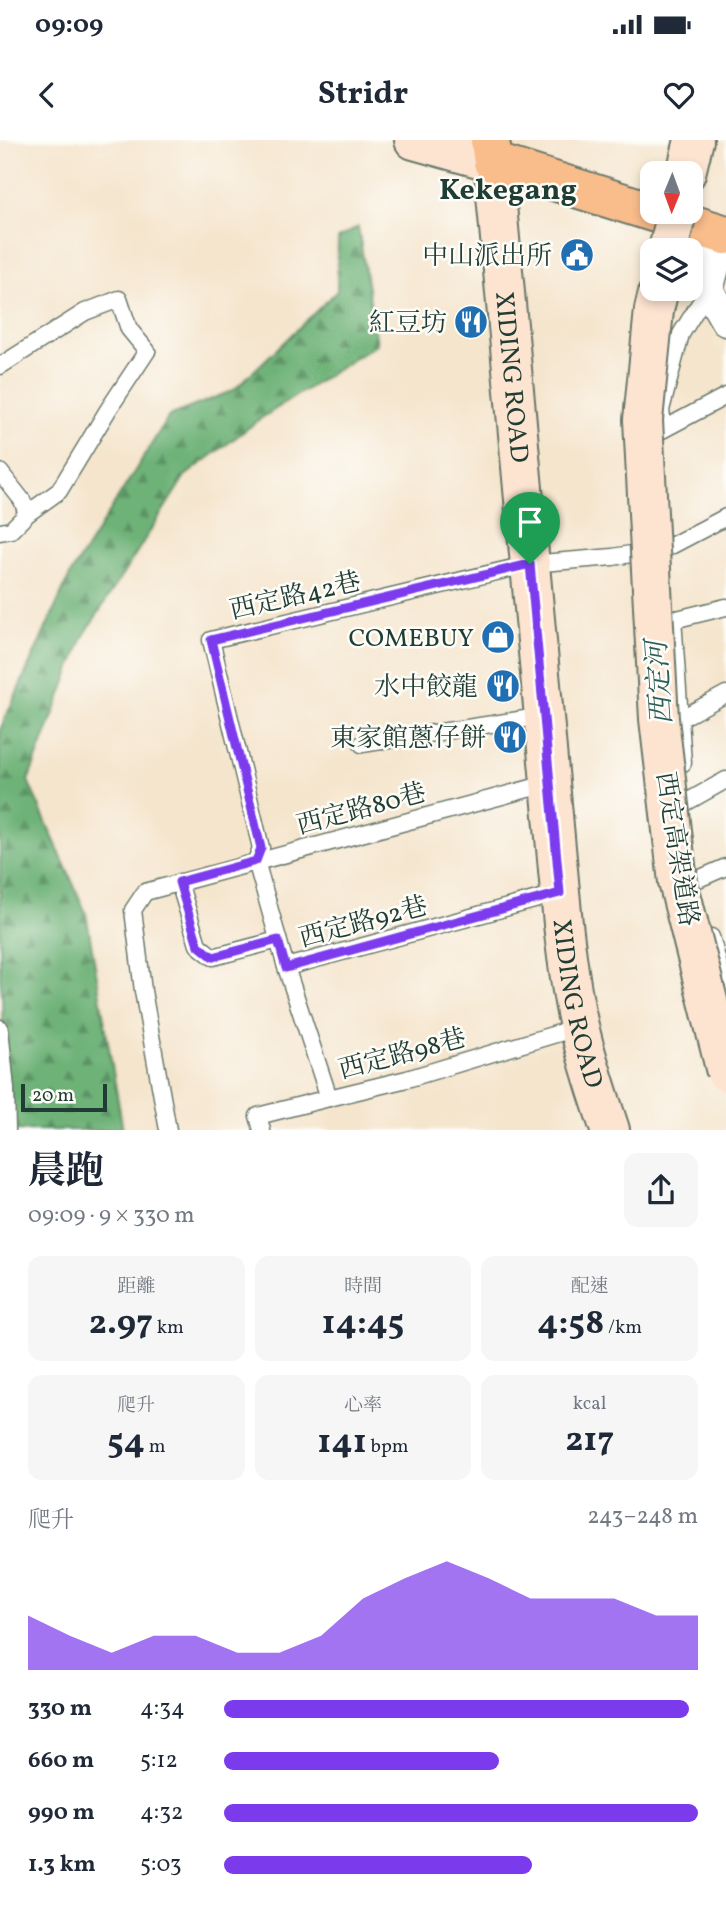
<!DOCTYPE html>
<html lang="zh-TW">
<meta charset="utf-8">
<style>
:root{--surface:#fff;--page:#f6f6f7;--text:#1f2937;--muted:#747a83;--accent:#7c3aed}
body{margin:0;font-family:Vollkorn,"Noto Serif TC",serif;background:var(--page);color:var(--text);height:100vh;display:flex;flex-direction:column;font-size:26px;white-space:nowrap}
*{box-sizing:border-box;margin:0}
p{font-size:23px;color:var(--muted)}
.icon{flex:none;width:38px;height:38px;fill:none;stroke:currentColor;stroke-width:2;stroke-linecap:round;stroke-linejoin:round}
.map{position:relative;height:990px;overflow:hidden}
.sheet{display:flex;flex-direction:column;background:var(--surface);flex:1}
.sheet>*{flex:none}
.needle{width:46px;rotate:181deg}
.tools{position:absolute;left:640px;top:21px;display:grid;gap:14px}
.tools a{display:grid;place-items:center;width:63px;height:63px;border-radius:14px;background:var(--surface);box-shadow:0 4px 10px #0003;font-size:35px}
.scale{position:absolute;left:21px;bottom:18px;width:86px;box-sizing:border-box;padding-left:7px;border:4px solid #1f3d34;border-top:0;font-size:19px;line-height:24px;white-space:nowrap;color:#1f3d34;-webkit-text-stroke:5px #fdfcf7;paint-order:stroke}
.pin{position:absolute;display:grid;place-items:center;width:60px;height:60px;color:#fff;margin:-72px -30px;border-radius:50% 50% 50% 0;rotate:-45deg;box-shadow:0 0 7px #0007}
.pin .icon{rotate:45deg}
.round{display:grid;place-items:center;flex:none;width:74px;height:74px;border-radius:14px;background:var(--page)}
.headline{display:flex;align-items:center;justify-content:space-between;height:119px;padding:0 28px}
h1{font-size:38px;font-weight:700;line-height:52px}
.metrics{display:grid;grid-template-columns:repeat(3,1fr);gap:10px;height:119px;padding:7px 28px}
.metrics div{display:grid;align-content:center;border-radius:14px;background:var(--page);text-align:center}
.metrics b{font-size:35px;font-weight:700}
.metrics small{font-size:19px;font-weight:400}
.metrics p{font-size:19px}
.chart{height:196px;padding:14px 28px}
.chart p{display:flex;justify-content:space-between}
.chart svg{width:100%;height:126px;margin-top:7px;fill:var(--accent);opacity:.7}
ul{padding:0 28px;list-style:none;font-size:23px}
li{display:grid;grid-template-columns:112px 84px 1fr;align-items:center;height:52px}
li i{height:18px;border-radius:9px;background:var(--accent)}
.status{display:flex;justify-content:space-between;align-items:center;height:49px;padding:0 35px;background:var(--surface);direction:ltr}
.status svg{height:19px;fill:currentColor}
header{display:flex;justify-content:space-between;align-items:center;height:91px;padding:0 28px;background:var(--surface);font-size:32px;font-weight:700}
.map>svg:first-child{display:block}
</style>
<div class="status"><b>09:09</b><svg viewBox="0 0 49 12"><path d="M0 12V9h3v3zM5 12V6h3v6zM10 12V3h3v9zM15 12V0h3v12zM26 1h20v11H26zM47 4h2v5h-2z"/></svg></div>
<header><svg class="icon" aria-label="back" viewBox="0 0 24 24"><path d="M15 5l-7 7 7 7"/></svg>Stridr<svg class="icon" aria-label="heart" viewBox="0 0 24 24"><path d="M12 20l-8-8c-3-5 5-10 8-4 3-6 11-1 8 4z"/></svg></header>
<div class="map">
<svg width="726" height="990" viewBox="0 0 726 990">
<defs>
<pattern id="forest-firs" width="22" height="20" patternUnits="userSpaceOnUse" patternTransform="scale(1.75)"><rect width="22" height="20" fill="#6eb278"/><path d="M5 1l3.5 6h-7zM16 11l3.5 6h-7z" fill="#5a9263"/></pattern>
</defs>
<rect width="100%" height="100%" fill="#fdfcf7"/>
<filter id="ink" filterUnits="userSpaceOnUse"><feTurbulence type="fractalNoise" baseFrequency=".0143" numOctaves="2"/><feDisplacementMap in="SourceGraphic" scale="14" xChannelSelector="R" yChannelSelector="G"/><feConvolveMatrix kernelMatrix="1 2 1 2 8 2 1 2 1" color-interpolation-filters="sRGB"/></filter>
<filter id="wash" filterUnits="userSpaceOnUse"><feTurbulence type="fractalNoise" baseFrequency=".00686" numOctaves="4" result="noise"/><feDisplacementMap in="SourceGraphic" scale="28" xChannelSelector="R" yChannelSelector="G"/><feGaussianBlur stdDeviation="1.57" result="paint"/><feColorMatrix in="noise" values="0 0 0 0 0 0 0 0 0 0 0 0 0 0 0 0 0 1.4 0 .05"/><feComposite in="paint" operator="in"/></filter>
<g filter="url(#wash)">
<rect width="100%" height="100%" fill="#f5e5cd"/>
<!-- forest -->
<path fill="url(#forest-firs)" stroke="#467856" stroke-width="2" d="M358 87 377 204 260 279 185 336 83 497 28 641 86 773 123 990H4L2 853 0 838V590L70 435 169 276 234 250 337 151 338 98Z"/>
</g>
<g filter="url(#ink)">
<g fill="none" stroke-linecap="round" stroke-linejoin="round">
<!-- lane casing -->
<g stroke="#6a786a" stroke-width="19">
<g id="lane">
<path d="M0 226 85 172 119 159 129 189 147 211 108 270 59 351 27 374 11 390 0 392"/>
<path d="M662 277 661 270 681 194 708 150"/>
<path d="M662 290 726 256"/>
<path d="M0 332 22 360 27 374"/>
<path d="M673 478 683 623"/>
<path d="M673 480 726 467"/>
<path d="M680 579 726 554"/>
<path d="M362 604 544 576"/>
<path d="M685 663 726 640"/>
<path d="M256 721 261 708 211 500 530 424 613 417 667 408 726 377"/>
<path d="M256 721 286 827 329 958 407 939 579 887"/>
<path d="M696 740 726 727"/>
<path d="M179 742 198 805 213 817 278 800"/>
<path d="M711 797 726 851"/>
<path d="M286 827 560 753"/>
<path d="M0 888 6 949 7 990"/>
<path d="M168 990 143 851 133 770 145 752 550 643"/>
<path d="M262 990 258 976 329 958"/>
</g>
</g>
<!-- street casing -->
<g stroke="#6a786a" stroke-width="33">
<path id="street" d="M723 94 708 150 726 181"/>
</g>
<!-- secondary casing -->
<g stroke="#6a786a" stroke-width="42">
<g id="secondary">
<path id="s1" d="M414 0 493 22 563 784C567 819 571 853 579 886 587 922 599 956 610 990"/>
<path d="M686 33 694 0"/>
</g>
</g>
<!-- primary casing -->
<g stroke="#6a786a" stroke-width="42">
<path id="primary" d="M490 0 493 22 726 95"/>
</g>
<!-- lane -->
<use href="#lane" stroke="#fff" stroke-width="16"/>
<!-- street -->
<use href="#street" stroke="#fff" stroke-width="30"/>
<!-- secondary -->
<use href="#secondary" stroke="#fde4d1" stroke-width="38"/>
<!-- primary -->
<use href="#primary" stroke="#f9bc8b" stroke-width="38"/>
<!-- secondary-bridge casing -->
<g stroke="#6a786a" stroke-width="42" stroke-linecap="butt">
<g id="secondary-bridge">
<path d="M668 110 677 72"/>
<path d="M659 149 654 170 643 280 659 579 678 742 726 932"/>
</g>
</g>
<!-- secondary-bridge -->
<use href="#secondary-bridge" stroke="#fde4d1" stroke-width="38"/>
</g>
</g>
<g fill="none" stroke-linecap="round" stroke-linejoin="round" filter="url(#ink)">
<!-- route casing -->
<g stroke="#fff" stroke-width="14">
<path id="route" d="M530 424 560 753 286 828 278 800 213 817 198 805 179 742 256 721 261 708 211 500Z"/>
</g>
<!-- route -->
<use href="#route" stroke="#7c3aed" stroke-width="9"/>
</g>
<!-- icons -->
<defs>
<g id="civic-disc" transform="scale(1.75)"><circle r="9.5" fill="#1f6fb2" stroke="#fdfcf7"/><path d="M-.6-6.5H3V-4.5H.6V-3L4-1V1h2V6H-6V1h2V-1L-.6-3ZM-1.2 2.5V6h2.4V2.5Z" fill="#fff"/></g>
<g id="restaurant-disc" transform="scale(1.75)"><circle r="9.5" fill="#1f6fb2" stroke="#fdfcf7"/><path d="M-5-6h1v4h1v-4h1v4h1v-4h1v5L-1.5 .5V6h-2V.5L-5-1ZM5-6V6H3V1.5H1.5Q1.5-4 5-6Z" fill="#fff"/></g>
<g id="shop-disc" transform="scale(1.75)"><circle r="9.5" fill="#1f6fb2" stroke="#fdfcf7"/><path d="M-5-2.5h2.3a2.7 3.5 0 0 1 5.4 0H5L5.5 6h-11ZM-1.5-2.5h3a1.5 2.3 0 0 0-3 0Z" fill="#fff"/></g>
</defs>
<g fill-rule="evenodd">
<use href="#civic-disc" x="577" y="115"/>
<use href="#restaurant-disc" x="471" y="182"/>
<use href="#shop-disc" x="498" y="497"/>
<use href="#restaurant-disc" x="503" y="546"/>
<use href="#restaurant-disc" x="510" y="597"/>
</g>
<g text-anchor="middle" stroke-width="5" stroke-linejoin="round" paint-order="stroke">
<!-- poi labels -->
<g font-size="26" fill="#1f3d34" stroke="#fdfcf7" text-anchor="end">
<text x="552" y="124">中山派出所</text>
<text x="447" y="191">紅豆坊</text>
<text x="474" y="506">COMEBUY</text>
<text x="478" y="555">水中餃龍</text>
<text x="486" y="606">東家館蔥仔餅</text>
</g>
<!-- street labels -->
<g font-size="26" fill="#1f3d34" stroke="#fdfcf7">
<text dy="9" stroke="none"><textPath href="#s1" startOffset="298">XIDING ROAD</textPath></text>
<text transform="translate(295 455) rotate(-13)" y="9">西定路42巷</text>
<text transform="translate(361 668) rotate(-15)" y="9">西定路80巷</text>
<text transform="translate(678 709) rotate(81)" y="9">西定高架道路</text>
<text transform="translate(363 781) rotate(-15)" y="9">西定路92巷</text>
<text dy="9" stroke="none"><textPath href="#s1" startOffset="928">XIDING ROAD</textPath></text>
<text transform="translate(402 913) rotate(-15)" y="9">西定路98巷</text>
</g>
<!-- water labels -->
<g font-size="28" font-style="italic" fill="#2c5e5a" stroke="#fdfcf7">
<text transform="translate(658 543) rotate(-94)" y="10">西定河</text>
</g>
<!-- quarter labels -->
<g font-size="30" font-weight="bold" fill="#1f3d34" stroke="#fdfcf7">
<text x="508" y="59">Kekegang</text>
</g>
</g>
</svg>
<div class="tools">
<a><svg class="needle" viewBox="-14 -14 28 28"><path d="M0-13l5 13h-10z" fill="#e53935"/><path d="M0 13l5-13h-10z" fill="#747a83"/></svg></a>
<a><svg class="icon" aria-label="layers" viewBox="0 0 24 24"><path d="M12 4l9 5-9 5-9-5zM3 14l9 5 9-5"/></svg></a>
</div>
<div class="scale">20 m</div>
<div class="pin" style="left:530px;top:424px;background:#1e9e55"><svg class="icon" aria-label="arrive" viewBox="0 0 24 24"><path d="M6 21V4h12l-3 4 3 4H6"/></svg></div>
</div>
<section class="sheet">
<div class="headline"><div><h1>晨跑</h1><p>09:09 · 9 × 330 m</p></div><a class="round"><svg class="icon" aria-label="share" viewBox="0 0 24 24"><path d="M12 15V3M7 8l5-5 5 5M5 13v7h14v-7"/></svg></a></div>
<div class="metrics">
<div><p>距離</p><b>2.97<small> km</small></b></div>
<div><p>時間</p><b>14:45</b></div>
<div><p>配速</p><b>4:58<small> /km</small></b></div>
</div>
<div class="metrics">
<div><p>爬升</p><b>54<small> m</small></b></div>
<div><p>心率</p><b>141<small> bpm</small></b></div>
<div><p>kcal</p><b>217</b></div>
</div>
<div class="chart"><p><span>爬升</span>243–248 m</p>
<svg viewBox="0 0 160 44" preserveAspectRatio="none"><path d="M0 44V25L10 32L20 38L30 32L40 32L50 38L60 38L70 32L80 19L90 12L100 6L110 12L120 19L130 19L140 19L150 25L160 25V44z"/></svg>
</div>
<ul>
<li><b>330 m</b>4:34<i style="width:98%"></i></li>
<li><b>660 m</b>5:12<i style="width:58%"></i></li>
<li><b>990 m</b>4:32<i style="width:100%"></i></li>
<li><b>1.3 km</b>5:03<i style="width:65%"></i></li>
</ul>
</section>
